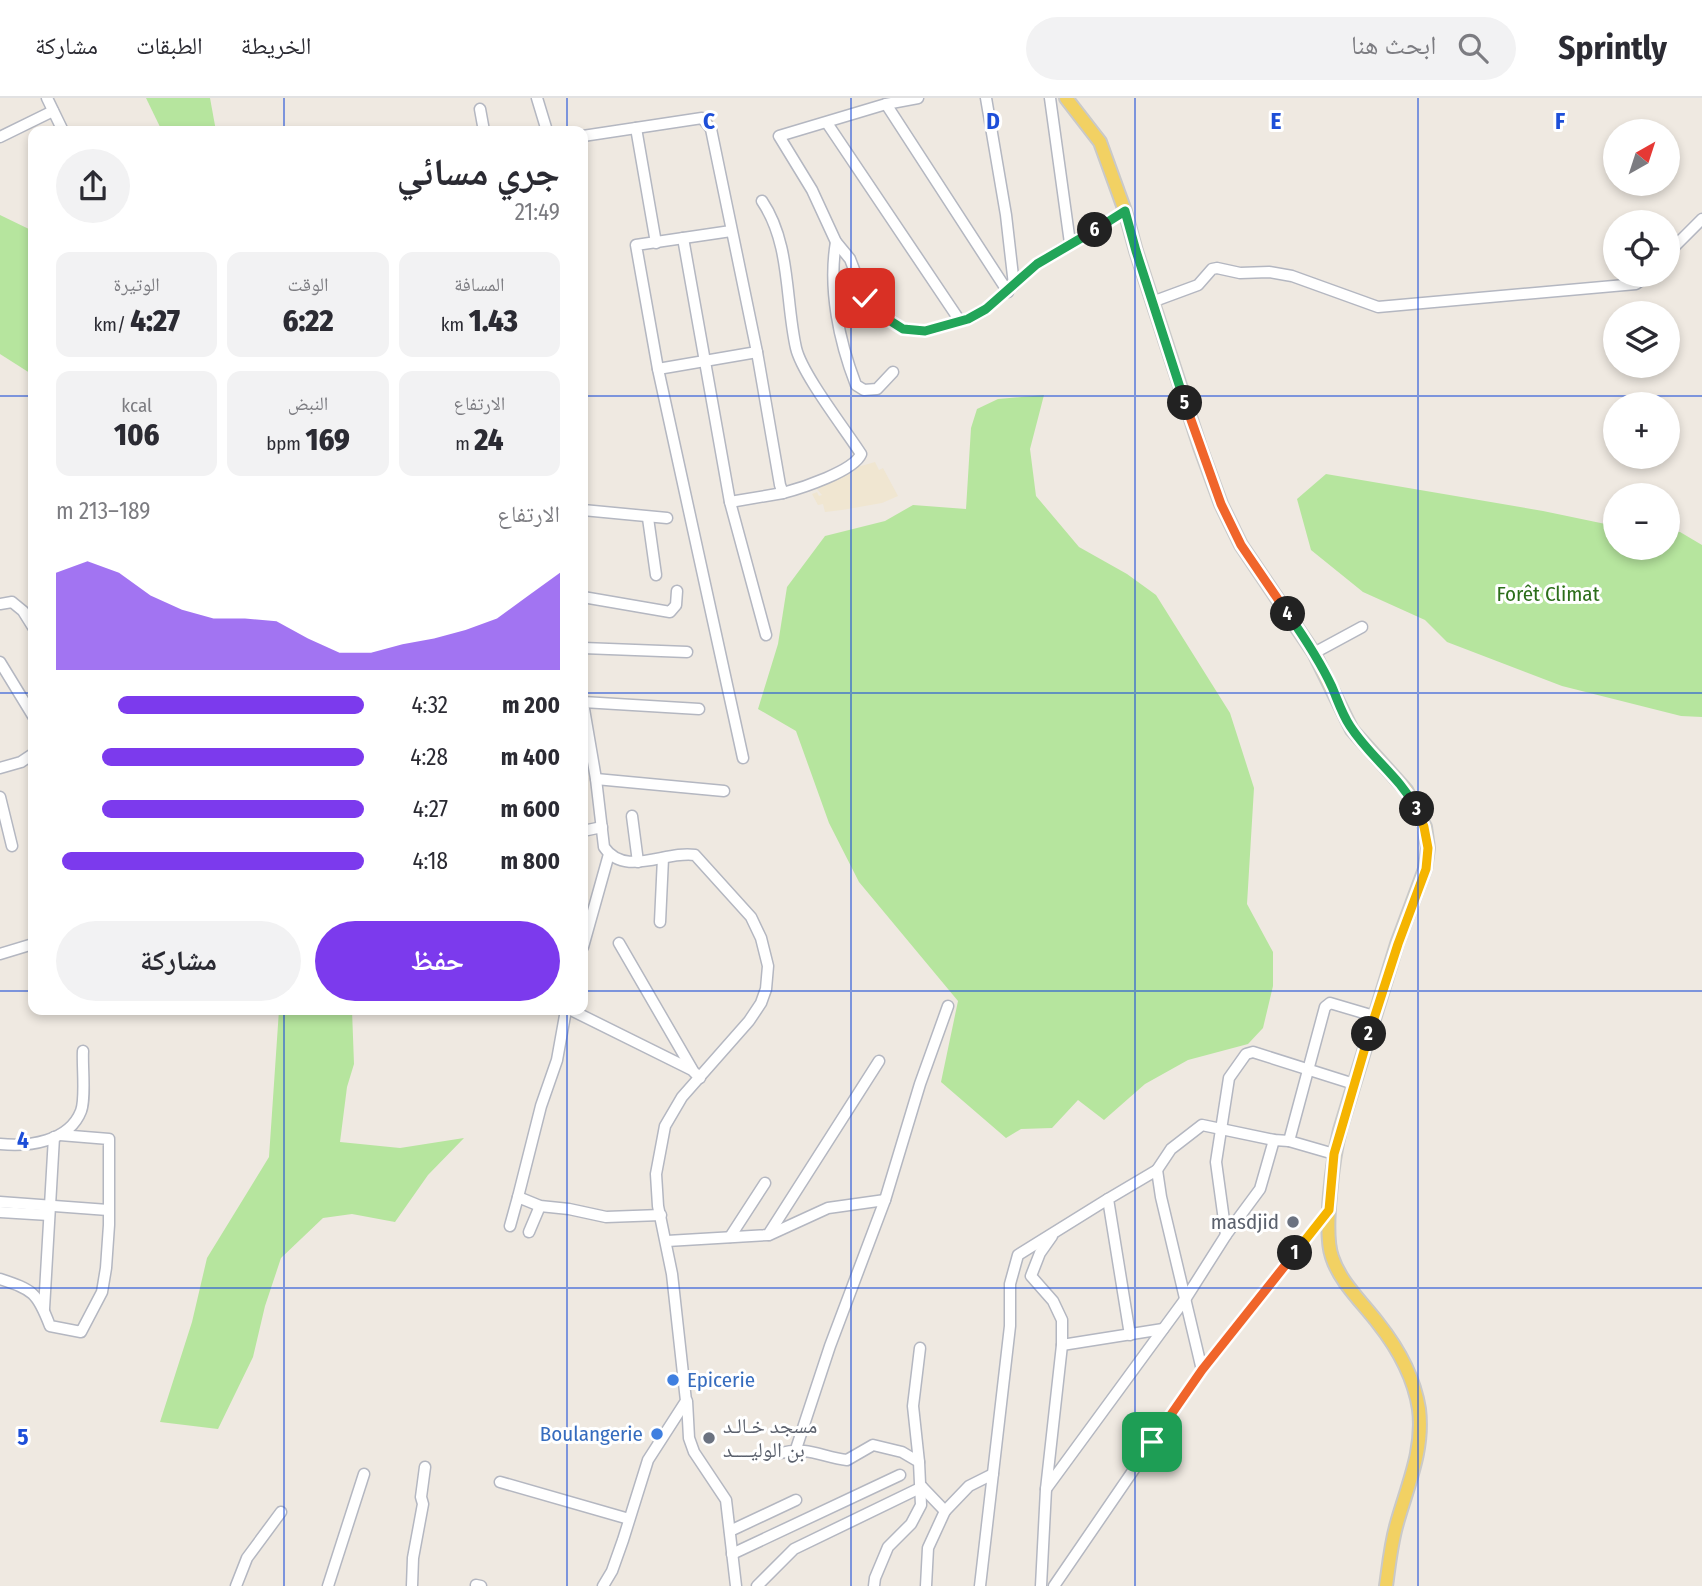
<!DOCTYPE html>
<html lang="ar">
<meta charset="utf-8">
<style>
:root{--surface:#fff;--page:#f2f2f3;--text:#2b2b33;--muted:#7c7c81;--line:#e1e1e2;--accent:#7c3aed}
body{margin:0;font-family:"Fira Sans Condensed","Noto Naskh Arabic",sans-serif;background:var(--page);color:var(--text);direction:rtl;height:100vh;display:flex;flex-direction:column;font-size:26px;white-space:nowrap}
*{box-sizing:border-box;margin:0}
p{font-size:23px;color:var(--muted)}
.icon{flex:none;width:38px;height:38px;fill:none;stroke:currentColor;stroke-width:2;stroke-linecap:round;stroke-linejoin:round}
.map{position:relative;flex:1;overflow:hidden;direction:ltr}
.sheet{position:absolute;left:28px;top:28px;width:560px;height:889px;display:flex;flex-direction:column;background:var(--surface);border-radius:14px;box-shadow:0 4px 10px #0003;direction:rtl}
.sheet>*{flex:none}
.needle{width:46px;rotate:39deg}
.tools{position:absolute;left:1603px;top:21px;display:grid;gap:14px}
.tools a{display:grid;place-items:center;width:77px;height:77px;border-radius:50%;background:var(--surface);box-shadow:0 4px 10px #0003;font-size:35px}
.pin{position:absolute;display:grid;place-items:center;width:60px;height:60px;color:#fff;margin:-30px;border-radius:14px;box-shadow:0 4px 10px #0006}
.km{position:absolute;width:35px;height:35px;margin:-18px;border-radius:50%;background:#222;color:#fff;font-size:19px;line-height:35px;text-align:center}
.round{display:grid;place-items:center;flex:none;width:74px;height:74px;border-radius:37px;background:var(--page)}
.headline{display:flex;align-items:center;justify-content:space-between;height:119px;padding:0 28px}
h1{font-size:38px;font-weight:800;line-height:52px}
.stats{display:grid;grid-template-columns:repeat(3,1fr);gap:10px;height:119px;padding:7px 28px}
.stats div{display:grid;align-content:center;border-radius:14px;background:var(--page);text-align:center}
.stats b{font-size:30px;font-weight:800}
.stats small{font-size:19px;font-weight:400}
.stats p{font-size:19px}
.chart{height:196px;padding:14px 28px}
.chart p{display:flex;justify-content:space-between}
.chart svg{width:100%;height:126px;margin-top:7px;fill:var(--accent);opacity:.7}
.action{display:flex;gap:14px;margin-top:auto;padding:14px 28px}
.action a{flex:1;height:80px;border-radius:42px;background:var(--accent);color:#fff;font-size:28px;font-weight:800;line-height:80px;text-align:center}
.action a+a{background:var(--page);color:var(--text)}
ul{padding:0 28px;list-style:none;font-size:23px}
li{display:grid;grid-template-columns:112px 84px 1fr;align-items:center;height:52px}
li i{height:18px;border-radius:9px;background:var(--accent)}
header{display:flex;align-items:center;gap:42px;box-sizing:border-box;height:98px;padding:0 35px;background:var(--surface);border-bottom:2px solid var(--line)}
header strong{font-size:33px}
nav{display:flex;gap:38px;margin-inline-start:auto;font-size:24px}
.search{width:490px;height:63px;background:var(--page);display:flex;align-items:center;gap:18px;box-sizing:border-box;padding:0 24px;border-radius:38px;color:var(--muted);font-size:26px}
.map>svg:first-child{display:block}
</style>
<header>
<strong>Sprintly</strong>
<div class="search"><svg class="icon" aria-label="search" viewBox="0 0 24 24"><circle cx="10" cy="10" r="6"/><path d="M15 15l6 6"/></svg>ابحث هنا</div>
<nav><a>الخريطة</a><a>الطبقات</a><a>مشاركة</a></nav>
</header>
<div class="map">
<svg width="1702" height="1488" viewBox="0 0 1702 1488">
<rect width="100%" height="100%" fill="#efe9e1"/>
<!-- education -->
<path fill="#f0e6d1" d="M875 364 879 372 883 370 898 398 882 405 842 412 825 414 823 406 818 407 812 396 817 394 819 398 822 397 817 391 839 379 847 372Z"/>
<!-- green -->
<g fill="#b6e59e">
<path d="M146 0H210L216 33H162Z"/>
<path d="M0 117 33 133V277L0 256Z"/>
<path d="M1044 297 1030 351 1036 398 1079 449 1127 476 1156 497 1230 615 1254 690 1247 806 1273 854V888L1263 930 1248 946 1188 962 1145 986 1104 1022 1078 1002 1052 1030 1021 1031 1006 1040 941 984 958 903 859 784 829 725 796 633 758 611 778 546 787 489 825 438 885 423 913 407 966 411 971 330 977 311 998 301Z"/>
<path d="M1326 376 1543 413 1615 428V450H1668V433L1680 434 1702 447V619L1681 618 1562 588 1447 544 1425 522 1363 494 1311 452 1297 401Z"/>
<path d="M279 912H352L354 966 347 989 340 1044 400 1050 464 1040 428 1077 395 1124 352 1116 323 1120 281 1160 265 1208 253 1259 218 1331 160 1324 192 1224 207 1160 269 1059Z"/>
</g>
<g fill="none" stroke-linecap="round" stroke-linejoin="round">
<!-- minor casing -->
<g stroke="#b4b7c1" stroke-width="13">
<g id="minor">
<path d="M47 0 63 33"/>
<path d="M537 0 547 33"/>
<path d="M918 0 886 6 779 38 812 92 836 144 850 161 865 200 879 214 903 231 925 233 968 221 986 211 1037 166 1125 113"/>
<path d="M986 0 1006 117 1014 187"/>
<path d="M1050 0 1070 145"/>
<path d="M886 6 1008 194"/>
<path d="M480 11 484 33"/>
<path d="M827 25 960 223"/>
<path d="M636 30 656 145"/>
<path d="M583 38 702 20 711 31 757 254 780 387 783 395C802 390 854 373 861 356 845 331 802 276 796 250 785 201 791 146 762 103"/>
<path d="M0 39 53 13"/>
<path d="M731 133 636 147 658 271 743 660"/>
<path d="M683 140 730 404 766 537"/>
<path d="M836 144C828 191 839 243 856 287L864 292 877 291 893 274"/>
<path d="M1668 155 1702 121"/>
<path d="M1152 204 1198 187 1212 171 1217 170 1240 175 1269 174 1292 178 1378 209 1636 186 1649 177"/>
<path d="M658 271 757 254"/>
<path d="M730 404 783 395"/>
<path d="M583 412 667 420"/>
<path d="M648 420 656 477"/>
<path d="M583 499 670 514 676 507 677 493"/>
<path d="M0 506 12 504 23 513 33 529"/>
<path d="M583 550 687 554"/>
<path d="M1314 555 1362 529"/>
<path d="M0 564 33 618"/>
<path d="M583 604 699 611"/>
<path d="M583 605 596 681 604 749C625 780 666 752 695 757L751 819 761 840 768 868 766 891 761 905 749 923 682 999 665 1028 656 1076 658 1108 672 1176 686 1303 648 1362 623 1442 612 1473 603 1488"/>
<path d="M0 670 21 664 33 656"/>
<path d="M596 681 724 693"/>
<path d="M0 699 12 748"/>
<path d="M632 718 638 764"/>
<path d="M583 733 602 729"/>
<path d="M660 824 663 760"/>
<path d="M619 845 692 971"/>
<path d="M583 849 609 756"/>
<path d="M0 856 33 846"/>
<path d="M571 912 692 972 700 980"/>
<path d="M1289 1043 1325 909 1330 905 1374 918"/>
<path d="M0 1046C28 1049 69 1044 81 1013 86 1000 82 968 83 953"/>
<path d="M1157 1072 1171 1051 1202 1027 1274 1042 1289 1043 1334 1056"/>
<path d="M518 1099 541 1008 557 962 566 912"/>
<path d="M0 1104 108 1112"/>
<path d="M0 1114 49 1117"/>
<path d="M510 1128 518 1099 540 1108 569 1111 606 1119 661 1117"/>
<path d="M529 1134 540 1108"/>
<path d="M769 1137 828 1110 885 1102"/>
<path d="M1226 1137 1216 1064 1229 980 1246 956 1253 954 1354 986"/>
<path d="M730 1139 765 1085"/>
<path d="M667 1143 768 1137 879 963"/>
<path d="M0 1181C33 1192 37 1194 50 1228L81 1234 102 1194 106 1170 109 1127V1041L60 1037"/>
<path d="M44 1211 54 1039"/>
<path d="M1130 1237 1108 1101 1157 1072 1161 1099 1202 1272"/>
<path d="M1062 1247 1163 1231"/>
<path d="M687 1303 689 1340 694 1354 726 1402 736 1488"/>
<path d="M796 1351 830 1248 885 1102 920 986 948 908"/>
<path d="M781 1355C807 1348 822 1359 847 1362L873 1347 902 1354 919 1364 921 1407 911 1426 888 1449 875 1480 874 1488"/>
<path d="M919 1364 913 1308 920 1250"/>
<path d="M500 1384 629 1421"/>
<path d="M922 1389 945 1413 969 1388 993 1376"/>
<path d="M1046 1391 1186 1200 1226 1137 1260 1091 1274 1042"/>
<path d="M730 1433 796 1402"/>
<path d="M732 1456 900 1377"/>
<path d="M476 1487 481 1488"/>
<path d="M236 1488 247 1460 281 1414"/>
<path d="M328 1488 364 1376"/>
<path d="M412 1488 413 1460 423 1406 421 1399 425 1369"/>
<path d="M757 1488 794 1451 922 1389"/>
<path d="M926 1488 928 1450 945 1413"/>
<path d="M980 1488 1010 1228V1186L1018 1157 1108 1101"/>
<path d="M1041 1488 1046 1391 1062 1247V1222L1053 1203 1031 1178 1040 1155 1052 1138"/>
<path d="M1054 1488 1202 1272 1329 1112"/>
</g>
</g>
<!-- major casing -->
<g stroke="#c9c9c9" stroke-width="16">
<path id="major" d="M1066 0 1100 44 1125 113 1136 153 1200 349 1221 406 1241 447 1314 555 1352 632 1406 692 1425 729 1428 750 1425 771 1397 846 1340 1032C1333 1059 1323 1134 1332 1159 1340 1184 1362 1204 1378 1225 1397 1249 1414 1279 1419 1311 1424 1352 1408 1386 1397 1425 1391 1445 1389 1467 1386 1488"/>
</g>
<!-- minor -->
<use href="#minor" stroke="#fff" stroke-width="10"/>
<!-- major -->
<use href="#major" stroke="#f2d163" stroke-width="12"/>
</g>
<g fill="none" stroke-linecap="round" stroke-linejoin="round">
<!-- split-1 casing -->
<g stroke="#fff" stroke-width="14">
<path id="split-1" d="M1152 1344 1202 1272 1295 1155"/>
</g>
<!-- split-2 casing -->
<g stroke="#fff" stroke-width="14">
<path id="split-2" d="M1295 1155 1329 1112 1334 1056 1369 936"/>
</g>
<!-- split-3 casing -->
<g stroke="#fff" stroke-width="14">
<path id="split-3" d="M1369 936 1398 846 1426 771 1428 750 1424 729 1417 711"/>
</g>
<!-- split-4 casing -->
<g stroke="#fff" stroke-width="14">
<path id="split-4" d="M1288 516C1304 539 1320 563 1332 589 1338 603 1342 616 1350 628 1370 659 1398 677 1417 711"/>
</g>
<!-- split-5 casing -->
<g stroke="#fff" stroke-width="14">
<path id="split-5" d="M1185 305 1221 406 1241 447 1288 516"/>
</g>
<!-- split-6 casing -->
<g stroke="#fff" stroke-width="14">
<path id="split-6" d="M1095 132 1125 113 1136 153 1185 305"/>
</g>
<!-- split-7 casing -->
<g stroke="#fff" stroke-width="14">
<path id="split-7" d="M865 200 878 215 903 231 925 233 968 221 986 211 1037 166 1095 132"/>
</g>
<!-- split-1 -->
<use href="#split-1" stroke="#f0652b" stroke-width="9"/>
<!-- split-2 -->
<use href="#split-2" stroke="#f5b400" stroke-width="9"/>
<!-- split-3 -->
<use href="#split-3" stroke="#f5b400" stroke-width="9"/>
<!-- split-4 -->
<use href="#split-4" stroke="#22a559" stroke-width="9"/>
<!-- split-5 -->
<use href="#split-5" stroke="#f0652b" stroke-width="9"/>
<!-- split-6 -->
<use href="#split-6" stroke="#22a559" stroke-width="9"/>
<!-- split-7 -->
<use href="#split-7" stroke="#22a559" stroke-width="9"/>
</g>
<!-- grid -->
<path fill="none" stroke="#1d4ed8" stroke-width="2" stroke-opacity="0.55" d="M284 0V33M567 0V33M851 0V1488M1135 0V1488M1418 0V1488M0 298H33M583 298H1702M0 595H33M583 595H1702M0 893H33M583 893H1702M284 912V1488M567 912V1488M0 1190H1702"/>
<!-- markers -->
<g fill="#6b7280" stroke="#fff" stroke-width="2.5">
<circle cx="1293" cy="1124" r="7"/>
<circle cx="709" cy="1340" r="7"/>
</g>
<g fill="#3f7fe0" stroke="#fff" stroke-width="2.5">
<circle cx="673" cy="1282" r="7"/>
<circle cx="657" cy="1336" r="7"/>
</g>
<g text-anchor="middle" stroke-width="6" stroke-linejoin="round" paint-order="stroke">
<!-- park labels -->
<g font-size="21" fill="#2c6e1b" stroke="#fff">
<text x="1548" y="503">Forêt Climat</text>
</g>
<!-- worship labels -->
<g font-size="21" fill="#5b616d" stroke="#fff" text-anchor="end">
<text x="1279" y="1131">masdjid</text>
<text x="723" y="1335" text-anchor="start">مسجد خـالـد<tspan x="723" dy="24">بن الوليــــد</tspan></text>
</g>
<!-- shop labels -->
<g font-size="21" fill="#366cbe" stroke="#fff" text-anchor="start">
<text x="687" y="1289">Epicerie</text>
<text x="643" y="1343" text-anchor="end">Boulangerie</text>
</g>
</g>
<g font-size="23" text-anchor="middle" font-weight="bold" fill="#1d4ed8" stroke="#fff" stroke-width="6" stroke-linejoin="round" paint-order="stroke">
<text x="709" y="31">C</text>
<text x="993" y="31">D</text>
<text x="1276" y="31">E</text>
<text x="1560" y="31">F</text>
<text x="23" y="1050">4</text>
<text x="23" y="1347">5</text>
</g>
</svg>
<div class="tools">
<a><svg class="needle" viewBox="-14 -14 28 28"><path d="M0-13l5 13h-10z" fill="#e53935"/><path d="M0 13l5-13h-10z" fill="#7c7c81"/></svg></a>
<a><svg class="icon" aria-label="locate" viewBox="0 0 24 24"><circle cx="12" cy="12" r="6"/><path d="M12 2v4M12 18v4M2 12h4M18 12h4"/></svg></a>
<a><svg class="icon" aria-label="layers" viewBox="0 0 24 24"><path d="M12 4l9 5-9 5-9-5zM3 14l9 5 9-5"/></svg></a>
<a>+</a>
<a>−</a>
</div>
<div class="pin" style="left:1152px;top:1344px;background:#1e9e55"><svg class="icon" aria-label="arrive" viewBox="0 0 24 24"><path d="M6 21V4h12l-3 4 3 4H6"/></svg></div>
<div class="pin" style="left:865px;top:200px;background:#d93025"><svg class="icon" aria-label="check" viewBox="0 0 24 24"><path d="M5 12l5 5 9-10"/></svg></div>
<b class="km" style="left:1295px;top:1155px">1</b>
<b class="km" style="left:1369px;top:936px">2</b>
<b class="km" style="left:1417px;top:711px">3</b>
<b class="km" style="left:1288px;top:516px">4</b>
<b class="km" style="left:1185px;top:305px">5</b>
<b class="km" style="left:1095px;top:132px">6</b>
<section class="sheet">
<div class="headline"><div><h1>جري مسائي</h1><p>21:49</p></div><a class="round"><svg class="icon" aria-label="share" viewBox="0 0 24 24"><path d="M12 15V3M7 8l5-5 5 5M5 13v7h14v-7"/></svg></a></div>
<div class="stats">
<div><p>المسافة</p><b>1.43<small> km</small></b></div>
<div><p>الوقت</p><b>6:22</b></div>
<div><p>الوتيرة</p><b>4:27<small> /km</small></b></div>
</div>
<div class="stats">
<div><p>الارتفاع</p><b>24<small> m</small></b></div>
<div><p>النبض</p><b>169<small> bpm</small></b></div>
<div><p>kcal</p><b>106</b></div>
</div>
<div class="chart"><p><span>الارتفاع</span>189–213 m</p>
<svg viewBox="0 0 160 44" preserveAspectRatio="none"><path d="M0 44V10L10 6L20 10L30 18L40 23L50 26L60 26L70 27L80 33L90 38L100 38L110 35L120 33L130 30L140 26L150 18L160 10V44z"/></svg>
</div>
<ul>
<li><b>200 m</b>4:32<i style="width:80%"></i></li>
<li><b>400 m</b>4:28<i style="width:85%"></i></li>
<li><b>600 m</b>4:27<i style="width:85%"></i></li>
<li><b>800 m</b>4:18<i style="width:98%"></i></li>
</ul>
<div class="action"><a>حفظ</a><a>مشاركة</a></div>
</section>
</div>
